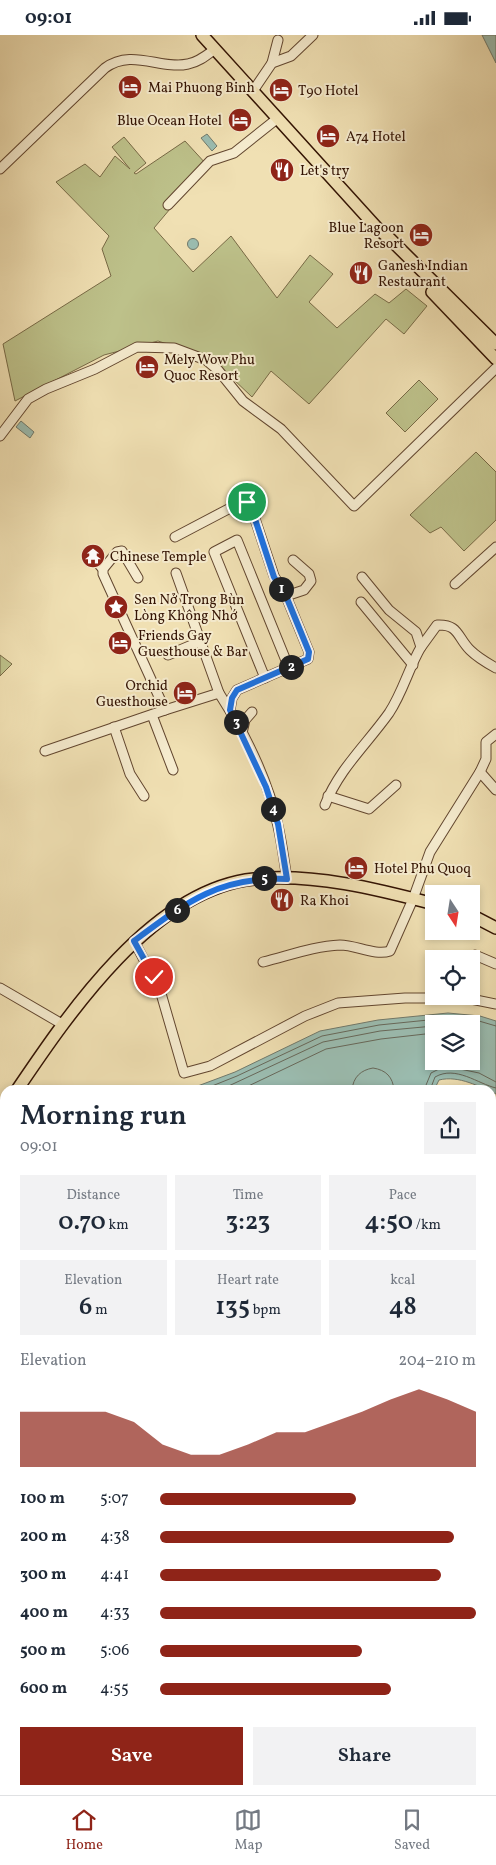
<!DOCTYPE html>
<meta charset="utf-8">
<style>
:root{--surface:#fff;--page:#f2f2f3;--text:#1f2937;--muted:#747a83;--line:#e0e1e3;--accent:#8f2418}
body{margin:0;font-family:Vollkorn,serif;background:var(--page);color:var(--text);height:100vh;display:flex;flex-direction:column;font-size:19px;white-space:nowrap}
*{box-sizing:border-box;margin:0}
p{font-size:16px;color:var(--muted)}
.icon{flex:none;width:28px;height:28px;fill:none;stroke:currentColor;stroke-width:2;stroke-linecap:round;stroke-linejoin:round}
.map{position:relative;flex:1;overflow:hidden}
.sheet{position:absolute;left:0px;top:1050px;width:496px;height:710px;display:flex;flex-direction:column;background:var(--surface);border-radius:15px 15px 0 0;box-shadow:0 2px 8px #0003}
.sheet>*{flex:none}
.needle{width:32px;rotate:168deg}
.tools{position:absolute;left:425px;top:850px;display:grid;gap:10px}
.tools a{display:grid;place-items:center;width:55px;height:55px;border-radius:0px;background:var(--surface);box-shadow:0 2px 8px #0003;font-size:25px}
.pin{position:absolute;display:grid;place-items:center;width:42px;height:42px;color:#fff;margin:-21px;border:2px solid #fff;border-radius:50%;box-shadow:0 1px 5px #0007}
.km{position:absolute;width:25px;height:25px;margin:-12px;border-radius:50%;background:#222;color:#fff;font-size:14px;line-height:25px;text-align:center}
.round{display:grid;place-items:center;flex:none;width:52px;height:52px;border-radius:0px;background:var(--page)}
.overview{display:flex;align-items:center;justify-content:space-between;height:85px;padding:0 20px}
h1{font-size:28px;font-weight:600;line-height:38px}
.metrics{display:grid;grid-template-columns:repeat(3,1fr);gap:8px;height:85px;padding:5px 20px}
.metrics div{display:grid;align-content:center;border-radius:0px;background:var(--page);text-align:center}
.metrics b{font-size:25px;font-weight:600}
.metrics small{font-size:14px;font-weight:400}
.metrics p{font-size:14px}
.chart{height:140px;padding:10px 20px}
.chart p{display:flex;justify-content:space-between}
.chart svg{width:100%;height:90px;margin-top:5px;fill:var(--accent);opacity:.7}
.cta{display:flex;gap:10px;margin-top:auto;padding:10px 20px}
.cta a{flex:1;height:58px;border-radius:0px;background:var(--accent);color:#fff;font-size:20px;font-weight:600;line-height:58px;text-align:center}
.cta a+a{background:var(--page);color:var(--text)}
ul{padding:0 20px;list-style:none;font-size:16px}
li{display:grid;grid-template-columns:80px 60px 1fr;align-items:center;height:38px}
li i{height:12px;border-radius:6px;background:var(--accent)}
.status{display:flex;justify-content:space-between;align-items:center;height:35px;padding:0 25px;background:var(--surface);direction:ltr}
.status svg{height:14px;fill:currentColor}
.menu{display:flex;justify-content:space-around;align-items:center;height:70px;border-top:1px solid var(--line);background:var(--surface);font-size:14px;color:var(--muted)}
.menu a{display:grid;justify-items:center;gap:2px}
.menu .selected{color:var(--accent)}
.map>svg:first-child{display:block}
</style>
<div class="status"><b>09:01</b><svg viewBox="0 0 49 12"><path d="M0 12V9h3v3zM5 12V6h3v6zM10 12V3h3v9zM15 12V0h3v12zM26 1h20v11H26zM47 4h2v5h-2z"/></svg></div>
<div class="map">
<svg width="496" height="1760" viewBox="0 0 496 1760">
<rect width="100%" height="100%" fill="#f0e0b3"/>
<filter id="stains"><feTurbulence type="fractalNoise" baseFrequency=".004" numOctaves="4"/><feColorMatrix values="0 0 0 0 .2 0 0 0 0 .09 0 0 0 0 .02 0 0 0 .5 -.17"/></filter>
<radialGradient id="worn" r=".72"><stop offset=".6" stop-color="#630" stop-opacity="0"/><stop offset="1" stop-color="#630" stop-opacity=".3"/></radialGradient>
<!-- green -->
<g fill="#bdc18a" stroke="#786a46">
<path d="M124 102 146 128 134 138 136 139 185 106 207 130 154 193 193 237 231 201 277 263 310 220 333 239 309 267 337 293 375 259 389 268 406 254 427 271 404 299 386 284 309 369 271 336 252 362 211 323 158 306 104 320 15 366 3 309 111 241 102 214 109 201 56 147 85 129 100 142 115 121 130 134 112 112Z"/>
<path d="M419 345 438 364 405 397 386 378Z"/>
<path d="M476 417 496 437V485L464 516 441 492 430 498 410 480Z"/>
<path d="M0 620 12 629 0 641Z"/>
</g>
<!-- water -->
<g fill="#9bbdb1" stroke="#71796b" fill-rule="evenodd">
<path d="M482 0H496V28Z"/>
<path d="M207 99 217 111 212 116 201 103Z"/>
<circle cx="193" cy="209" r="5.5"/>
<path d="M21 386 34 397 30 403 16 392Z"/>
<path d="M448 978 480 981 496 986V1059C480 1052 459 1040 439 1045L434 1055H376L374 1052 364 1055H187L235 1037 320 996 378 985ZM434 989H471V1026H434Z"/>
<path d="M5 1182V1265L0 1269V1186Z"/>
<path d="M0 1386 5 1389V1468L0 1466Z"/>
<path d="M5 1723V1755H115L106 1760H0V1725Z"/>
</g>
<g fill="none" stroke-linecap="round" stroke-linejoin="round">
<!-- shore -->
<g stroke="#67685a" stroke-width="1">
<path d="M202 1055 237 1041 322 1001 379 990 448 983 479 986 496 991"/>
<path d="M220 1055 323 1007 380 996 434 991"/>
<path d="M240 1055 326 1014 381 1004 434 998"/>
<path d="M352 1055C353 1042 361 1035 373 1033 386 1035 393 1042 394 1055"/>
<path d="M424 1055 431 1038 443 1032 455 1033 479 1038 496 1047"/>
<path d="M430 1055 435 1042C456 1030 478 1049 496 1053"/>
</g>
<!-- minor casing -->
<g stroke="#62462f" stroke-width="11">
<g id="minor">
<path d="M272 28 278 5"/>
<path d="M253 56 272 28 291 21 313 0"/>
<path d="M0 134 105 33C132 13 160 35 188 29 199 27 207 20 215 14"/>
<path d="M168 170 210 126 234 118 278 83"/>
<path d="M0 401 28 364 46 354 95 334 137 312 174 313 206 325 218 335 243 366 281 394 354 471 496 333"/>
<path d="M175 502 236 470 247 467 251 472 274 541 286 561 309 617 308 624 237 655 232 663 230 675"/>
<path d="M94 524 103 534"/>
<path d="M176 538 219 658"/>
<path d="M138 543 122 516 117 517 103 534V539L165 675 219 658C244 697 268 745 278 791 282 808 284 826 287 844"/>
<path d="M455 549 496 512"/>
<path d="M286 561 304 555 311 546 309 539 293 525"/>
<path d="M361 567 413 630"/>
<path d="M421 612 437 590C459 589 457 602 470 615 477 622 487 628 496 633"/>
<path d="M168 620 199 607"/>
<path d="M265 643 214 517 237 505 289 633"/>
<path d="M152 680 173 735"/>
<path d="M114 692 130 739 144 761"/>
<path d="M242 698 245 685 252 677"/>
<path d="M45 716 165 675"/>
<path d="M480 737 486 724V707L496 699"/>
<path d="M328 761 369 774 396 750"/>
<path d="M325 770C339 734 367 709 389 678 403 657 409 632 421 612L416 597 389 575 362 542"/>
<path d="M134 906 160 955 184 1038 210 1031 305 981 338 968 405 963H466L496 969"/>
<path d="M475 920 496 929"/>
<path d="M263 927C288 921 314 911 340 910 356 910 375 921 390 916L413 864 430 817 480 737 496 755"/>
<path d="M0 953 62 989"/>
<path d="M491 1266 496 1267"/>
<path d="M491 1527 496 1524"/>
<path d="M491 1574 496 1568"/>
<path d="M491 1638 496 1634"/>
<path d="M270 1755 271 1760"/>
<path d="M409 1755 410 1760"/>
<path d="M479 1755 480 1760"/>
</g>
</g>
<!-- major casing -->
<g stroke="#331303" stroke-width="14">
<g id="major">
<path d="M202 0 377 193 389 203 496 309"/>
<path d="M432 257 496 324"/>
<path d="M471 880 496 893"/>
<path d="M17 1055C69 978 153 854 254 844 313 838 377 854 434 869"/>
<path d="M0 1083 5 1074"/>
</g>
</g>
<!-- minor -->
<use href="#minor" stroke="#f5ebce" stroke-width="9"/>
<!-- major -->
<use href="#major" stroke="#f0e0b3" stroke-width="11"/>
</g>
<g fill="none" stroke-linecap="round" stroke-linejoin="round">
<!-- route casing -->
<g stroke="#fff" stroke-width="10">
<path id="route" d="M154 942 134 906C185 868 219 841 287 844L278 789 266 752 230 675 232 663 237 655 308 624 309 617 286 561 274 542 251 472 247 467"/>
</g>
<!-- route -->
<use href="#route" stroke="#1a73e8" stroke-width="6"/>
</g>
<!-- icons -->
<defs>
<g id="hotel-disc" transform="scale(1.25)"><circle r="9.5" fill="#8f2418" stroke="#f5ebce"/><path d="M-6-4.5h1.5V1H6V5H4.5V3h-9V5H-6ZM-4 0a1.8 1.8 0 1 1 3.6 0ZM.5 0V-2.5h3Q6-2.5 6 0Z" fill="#fff"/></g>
<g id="restaurant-disc" transform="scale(1.25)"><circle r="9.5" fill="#8f2418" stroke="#f5ebce"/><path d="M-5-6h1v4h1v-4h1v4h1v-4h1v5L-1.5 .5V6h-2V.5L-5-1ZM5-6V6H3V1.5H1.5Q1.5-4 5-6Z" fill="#fff"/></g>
<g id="temple-disc" transform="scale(1.25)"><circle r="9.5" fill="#8f2418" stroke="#f5ebce"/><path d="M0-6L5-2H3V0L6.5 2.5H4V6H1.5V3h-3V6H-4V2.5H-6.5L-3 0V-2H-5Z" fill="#fff"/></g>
<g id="sight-disc" transform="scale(1.25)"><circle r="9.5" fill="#8f2418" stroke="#f5ebce"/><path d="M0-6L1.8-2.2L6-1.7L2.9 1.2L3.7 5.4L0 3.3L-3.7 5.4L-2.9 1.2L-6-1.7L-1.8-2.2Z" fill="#fff"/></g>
</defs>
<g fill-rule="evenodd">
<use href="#hotel-disc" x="130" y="52"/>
<use href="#hotel-disc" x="281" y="55"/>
<use href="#hotel-disc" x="240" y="85"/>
<use href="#hotel-disc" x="328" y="101"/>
<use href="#restaurant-disc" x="282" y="135"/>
<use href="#hotel-disc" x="421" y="200"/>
<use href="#restaurant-disc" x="361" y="238"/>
<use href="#hotel-disc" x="147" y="332"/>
<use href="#temple-disc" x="93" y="521"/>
<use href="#sight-disc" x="116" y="572"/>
<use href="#hotel-disc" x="120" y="608"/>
<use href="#hotel-disc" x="185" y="658"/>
<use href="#hotel-disc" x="356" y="833"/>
<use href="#restaurant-disc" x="282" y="865"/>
</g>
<g text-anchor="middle" stroke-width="4" stroke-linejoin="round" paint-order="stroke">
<!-- poi labels -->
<g font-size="14" fill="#331303" stroke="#f5ebce" text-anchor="start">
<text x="148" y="57">Mai Phuong Binh</text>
<text x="298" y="60">T90 Hotel</text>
<text x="222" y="90" text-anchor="end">Blue Ocean Hotel</text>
<text x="346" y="106">A74 Hotel</text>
<text x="300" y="140">Let's try</text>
<text x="404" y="197" text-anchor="end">Blue Lagoon<tspan x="404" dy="16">Resort</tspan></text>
<text x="378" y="235">Ganesh Indian<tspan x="378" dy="16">Restaurant</tspan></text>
<text x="164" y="329">Mely Wow Phu<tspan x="164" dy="16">Quoc Resort</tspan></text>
<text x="110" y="526">Chinese Temple</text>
<text x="134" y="569">Sen Nở Trong Bùn<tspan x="134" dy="16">Lòng Không Nhớ</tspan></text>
<text x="138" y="605">Friends Gay<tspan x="138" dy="16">Guesthouse &amp; Bar</tspan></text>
<text x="168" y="655" text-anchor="end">Orchid<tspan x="168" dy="16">Guesthouse</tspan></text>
<text x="374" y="838">Hotel Phu Quoq</text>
<text x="300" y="870">Ra Khoi</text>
</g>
</g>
<rect width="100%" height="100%" filter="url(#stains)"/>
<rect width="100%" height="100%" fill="url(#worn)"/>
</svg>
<div class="tools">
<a><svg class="needle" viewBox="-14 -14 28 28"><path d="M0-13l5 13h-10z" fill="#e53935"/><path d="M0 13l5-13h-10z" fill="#747a83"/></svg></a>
<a><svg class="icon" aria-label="locate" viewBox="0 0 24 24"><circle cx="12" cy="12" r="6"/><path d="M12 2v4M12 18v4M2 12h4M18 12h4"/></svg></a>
<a><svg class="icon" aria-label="layers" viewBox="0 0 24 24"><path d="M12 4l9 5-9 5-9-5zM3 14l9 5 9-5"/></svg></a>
</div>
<div class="pin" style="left:247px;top:467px;background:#1e9e55"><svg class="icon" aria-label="arrive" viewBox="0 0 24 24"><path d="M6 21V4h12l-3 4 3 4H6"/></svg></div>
<div class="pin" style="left:154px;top:942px;background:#d93025"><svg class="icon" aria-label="check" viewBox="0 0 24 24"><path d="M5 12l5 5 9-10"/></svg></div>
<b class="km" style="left:281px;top:554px">1</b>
<b class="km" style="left:291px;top:632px">2</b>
<b class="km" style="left:236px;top:687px">3</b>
<b class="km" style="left:273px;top:774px">4</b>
<b class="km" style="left:264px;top:843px">5</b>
<b class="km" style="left:177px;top:875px">6</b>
<section class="sheet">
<div class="overview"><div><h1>Morning run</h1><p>09:01</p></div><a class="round"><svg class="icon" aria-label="share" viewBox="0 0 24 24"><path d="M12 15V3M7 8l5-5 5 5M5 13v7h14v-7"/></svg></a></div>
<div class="metrics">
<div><p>Distance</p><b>0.70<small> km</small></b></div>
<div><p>Time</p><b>3:23</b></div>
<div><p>Pace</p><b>4:50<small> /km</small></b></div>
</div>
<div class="metrics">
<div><p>Elevation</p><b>6<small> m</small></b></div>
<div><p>Heart rate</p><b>135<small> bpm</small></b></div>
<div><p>kcal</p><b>48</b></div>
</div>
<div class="chart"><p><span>Elevation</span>204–210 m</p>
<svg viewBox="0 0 160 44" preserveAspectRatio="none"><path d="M0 44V17L10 17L20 17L30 17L40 22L50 33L60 38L70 38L80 33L90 27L100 27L110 22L120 17L130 11L140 6L150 11L160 17V44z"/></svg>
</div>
<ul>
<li><b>100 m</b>5:07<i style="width:62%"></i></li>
<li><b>200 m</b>4:38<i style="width:93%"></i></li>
<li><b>300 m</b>4:41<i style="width:89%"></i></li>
<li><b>400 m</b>4:33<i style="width:100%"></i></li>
<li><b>500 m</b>5:06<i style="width:64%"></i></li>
<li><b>600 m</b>4:55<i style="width:73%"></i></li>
</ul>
<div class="cta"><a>Save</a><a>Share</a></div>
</section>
</div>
<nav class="menu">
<a class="selected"><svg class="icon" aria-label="home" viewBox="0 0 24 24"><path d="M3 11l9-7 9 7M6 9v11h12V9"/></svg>Home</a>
<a><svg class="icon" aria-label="map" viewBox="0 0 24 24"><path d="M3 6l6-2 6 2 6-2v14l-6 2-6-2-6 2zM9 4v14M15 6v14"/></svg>Map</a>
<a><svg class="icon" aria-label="saved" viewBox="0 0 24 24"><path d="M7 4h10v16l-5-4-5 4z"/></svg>Saved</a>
</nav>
